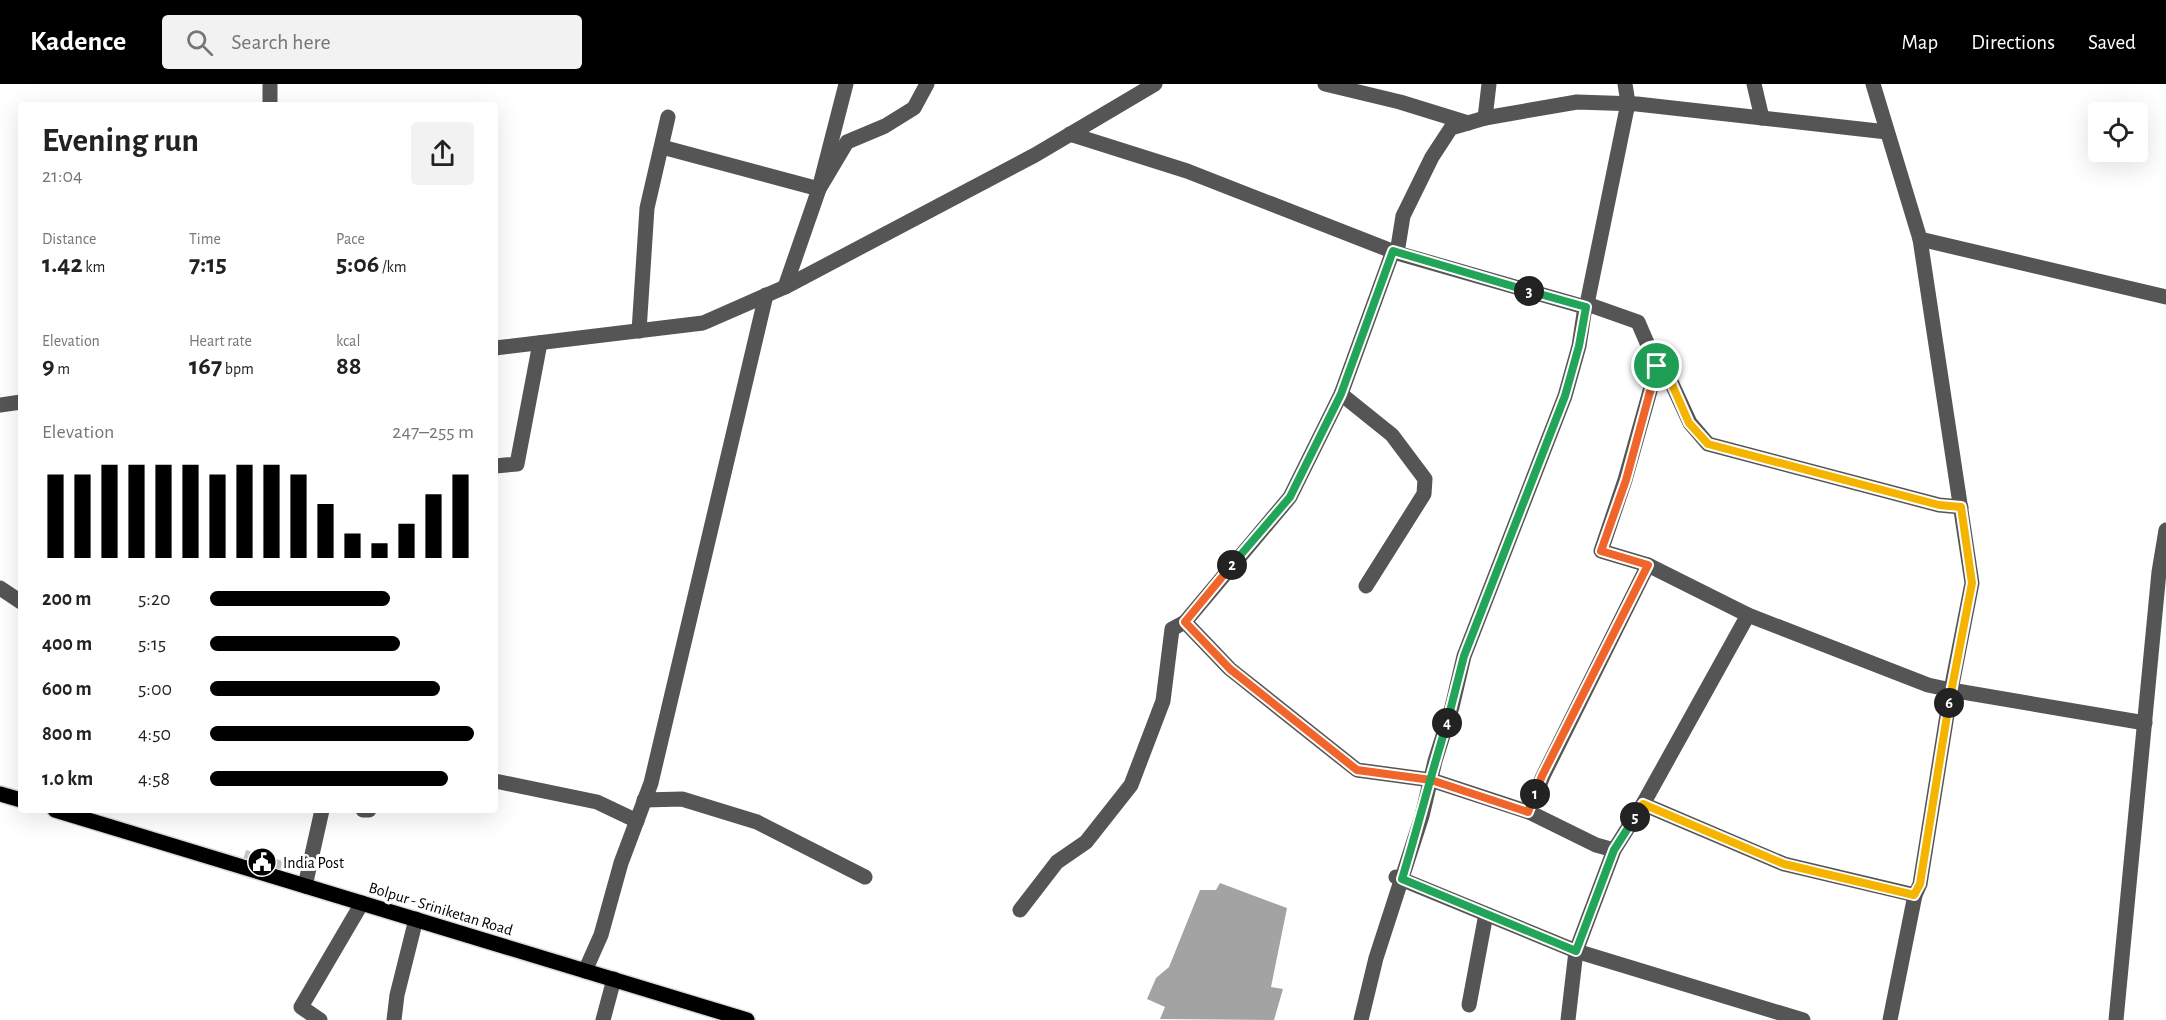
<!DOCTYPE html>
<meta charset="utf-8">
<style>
:root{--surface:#fff;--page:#f2f2f2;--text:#222;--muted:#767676;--accent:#000}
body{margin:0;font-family:"Alegreya Sans",sans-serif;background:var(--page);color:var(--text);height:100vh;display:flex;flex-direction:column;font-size:22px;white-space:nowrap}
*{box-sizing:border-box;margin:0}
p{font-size:20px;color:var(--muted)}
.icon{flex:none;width:33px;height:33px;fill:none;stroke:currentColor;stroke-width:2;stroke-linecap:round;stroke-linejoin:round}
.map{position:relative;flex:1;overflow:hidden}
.panel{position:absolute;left:18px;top:18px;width:480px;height:711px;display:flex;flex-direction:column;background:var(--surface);border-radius:6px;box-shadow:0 6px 24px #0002}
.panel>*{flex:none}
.controls{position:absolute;left:2088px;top:18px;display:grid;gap:12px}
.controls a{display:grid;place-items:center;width:60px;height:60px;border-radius:6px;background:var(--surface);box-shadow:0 6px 24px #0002;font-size:30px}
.pin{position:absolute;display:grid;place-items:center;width:51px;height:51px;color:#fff;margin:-26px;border:3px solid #fff;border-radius:50%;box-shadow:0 2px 6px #0007}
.km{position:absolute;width:30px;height:30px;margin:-15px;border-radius:50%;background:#222;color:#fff;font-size:16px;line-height:30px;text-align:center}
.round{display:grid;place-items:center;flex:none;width:63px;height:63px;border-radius:6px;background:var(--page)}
.head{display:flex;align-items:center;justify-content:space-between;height:102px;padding:0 24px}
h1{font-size:33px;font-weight:600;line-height:45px}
.metrics{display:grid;grid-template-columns:repeat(3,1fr);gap:9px;height:102px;padding:6px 24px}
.metrics div{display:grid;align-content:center}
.metrics b{font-size:26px;font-weight:600}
.metrics small{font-size:16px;font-weight:400}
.metrics p{font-size:16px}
.chart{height:168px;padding:12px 24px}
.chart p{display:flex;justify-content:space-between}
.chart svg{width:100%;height:108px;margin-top:6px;stroke:var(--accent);stroke-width:6}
ul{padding:0 24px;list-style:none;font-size:20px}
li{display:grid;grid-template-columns:96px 72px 1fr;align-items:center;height:45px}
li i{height:15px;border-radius:8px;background:var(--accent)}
header{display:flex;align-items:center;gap:36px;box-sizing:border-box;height:84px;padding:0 30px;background:var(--accent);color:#fff}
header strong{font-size:28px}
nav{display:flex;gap:33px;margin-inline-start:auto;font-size:21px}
.search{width:420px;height:54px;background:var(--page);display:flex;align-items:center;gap:15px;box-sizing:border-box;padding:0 21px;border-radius:6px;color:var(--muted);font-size:22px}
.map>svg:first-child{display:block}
</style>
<header>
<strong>Kadence</strong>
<div class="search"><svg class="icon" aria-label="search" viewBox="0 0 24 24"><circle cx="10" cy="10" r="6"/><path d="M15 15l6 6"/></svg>Search here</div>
<nav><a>Map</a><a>Directions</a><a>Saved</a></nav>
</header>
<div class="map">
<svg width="2166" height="936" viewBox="0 0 2166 936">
<rect width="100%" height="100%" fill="#fff"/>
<!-- water -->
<path fill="#a3a3a3" d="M1220 799 1287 824 1271 903 1283 905 1274 936 1160 935 1165 923 1147 915 1156 894 1169 883 1200 806H1216Z"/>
<!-- building -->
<path fill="#c4c4c4" d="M246 766 283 777 279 790 242 779Z"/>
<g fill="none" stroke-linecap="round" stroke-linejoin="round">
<!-- major casing -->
<g stroke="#dbdbdb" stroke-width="18">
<g id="major">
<path d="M0 710 21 716"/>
<path d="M55 726 747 936"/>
</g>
</g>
<!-- minor -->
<g stroke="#555" stroke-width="15">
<path d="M1325 0 1400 18 1468 39"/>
<path d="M1625 0 1628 19 1587 220 1638 238 1657 282 1667 289 1690 339 1708 360 1939 421 1961 423"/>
<path d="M1754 0 1762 34"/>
<path d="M1873 0 1920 155 2166 213"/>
<path d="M270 21V0"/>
<path d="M1485 34 1489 0"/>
<path d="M1070 50 1187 87 1397 169"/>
<path d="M662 63 819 105 846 0"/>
<path d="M785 203 819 105 847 58 885 42 914 24 927 0"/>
<path d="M639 247 647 124 668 33"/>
<path d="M495 264 703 239 785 203 1035 71 1155 0"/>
<path d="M1657 282 1625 396 1601 467 1648 481 1748 531 1928 601 1951 606 2145 639"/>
<path d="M1341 310 1392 351 1425 395 1424 410 1366 502"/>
<path d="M0 321 21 318"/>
<path d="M495 382 517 380 540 259"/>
<path d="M0 504 21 518"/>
<path d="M1185 538 1230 585 1357 686 1431 696 1529 728 1596 761 1614 766"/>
<path d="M495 697 597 718 637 737"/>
<path d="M644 716 682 715 757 738 865 793"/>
<path d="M1643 720 1784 780 1915 811"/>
<path d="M363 726H369"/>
<path d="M1529 728 1543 692 1648 481"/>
<path d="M1396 793 1576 867 1803 936"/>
<path d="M305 802 322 726"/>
<path d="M1020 826 1057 778 1086 758 1131 701 1163 617 1172 545 1185 538 1290 413 1341 310 1393 167"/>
<path d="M585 887 601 851 621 779 651 699 766 211"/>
<path d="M1469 921 1486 830"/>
<path d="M320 936 301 923 362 819"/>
<path d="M394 936 397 911 416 835"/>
<path d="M603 936 614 895"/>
<path d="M1361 936 1376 874 1422 732 1435 677 1452 623 1464 572 1565 312 1579 262 1585 223 1397 169 1403 132 1432 73 1451 44 1485 34 1577 18 1637 20 1887 48"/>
<path d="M1568 936 1576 867 1614 766 1643 720 1748 531"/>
<path d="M1890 936 1915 811 1920 800 1951 606 1972 499 1920 155"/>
<path d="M2116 936 2159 488 2166 446"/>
</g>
<!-- major -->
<use href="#major" stroke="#000" stroke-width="15"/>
</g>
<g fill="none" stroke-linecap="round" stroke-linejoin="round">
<!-- split-1 casing -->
<g stroke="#fff" stroke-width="12">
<path id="split-1" d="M1535 710 1542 692 1648 481 1601 467 1626 396 1657 282"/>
</g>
<!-- split-2 casing -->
<g stroke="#fff" stroke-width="12">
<path id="split-2" d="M1232 481 1185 538 1230 585 1357 686 1431 696 1528 728 1535 710"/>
</g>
<!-- split-3 casing -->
<g stroke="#fff" stroke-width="12">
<path id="split-3" d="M1232 481 1290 413 1341 310 1393 167 1529 207"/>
</g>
<!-- split-4 casing -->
<g stroke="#fff" stroke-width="12">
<path id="split-4" d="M1447 639 1464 572 1565 312 1579 262 1586 223 1529 207"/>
</g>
<!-- split-5 casing -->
<g stroke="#fff" stroke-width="12">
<path id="split-5" d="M1447 639C1431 690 1418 743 1402 795L1576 867 1614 766 1635 733"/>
</g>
<!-- split-6 casing -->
<g stroke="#fff" stroke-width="12">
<path id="split-6" d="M1635 733 1643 720 1784 780 1914 811 1920 800 1949 619"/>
</g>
<!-- split-7 casing -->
<g stroke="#fff" stroke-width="12">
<path id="split-7" d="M1657 282 1667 289 1689 339 1708 360 1939 421 1961 423 1972 499 1949 619"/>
</g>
<!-- split-1 -->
<use href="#split-1" stroke="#f0652b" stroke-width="8"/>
<!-- split-2 -->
<use href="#split-2" stroke="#f0652b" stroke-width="8"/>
<!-- split-3 -->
<use href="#split-3" stroke="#22a559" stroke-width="8"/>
<!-- split-4 -->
<use href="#split-4" stroke="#22a559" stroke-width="8"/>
<!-- split-5 -->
<use href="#split-5" stroke="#22a559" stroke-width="8"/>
<!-- split-6 -->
<use href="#split-6" stroke="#f5b400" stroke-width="8"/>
<!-- split-7 -->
<use href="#split-7" stroke="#f5b400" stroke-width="8"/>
</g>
<!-- icons -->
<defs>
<g id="civic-disc" transform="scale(1.5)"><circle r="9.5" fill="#000" stroke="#fff"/><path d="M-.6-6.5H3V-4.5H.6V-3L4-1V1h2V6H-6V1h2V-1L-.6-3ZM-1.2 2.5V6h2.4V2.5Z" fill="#fff"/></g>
</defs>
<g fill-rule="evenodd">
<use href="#civic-disc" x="262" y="778"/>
</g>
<g text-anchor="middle" stroke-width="6" stroke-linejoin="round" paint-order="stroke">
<!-- poi labels -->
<g font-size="16" fill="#000" stroke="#fff" text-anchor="start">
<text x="283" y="784">India Post</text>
</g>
<!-- street labels -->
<g font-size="16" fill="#000" stroke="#fff">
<text transform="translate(441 824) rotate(17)" y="6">Bolpur - Sriniketan Road</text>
</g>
</g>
</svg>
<div class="controls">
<a><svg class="icon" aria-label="locate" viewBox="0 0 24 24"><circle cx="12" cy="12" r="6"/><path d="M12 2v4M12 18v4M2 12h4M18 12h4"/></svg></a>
</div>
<div class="pin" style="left:1657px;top:282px;background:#1e9e55"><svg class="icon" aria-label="arrive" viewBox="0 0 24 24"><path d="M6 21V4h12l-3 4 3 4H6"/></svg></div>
<b class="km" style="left:1535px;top:710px">1</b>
<b class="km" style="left:1232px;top:481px">2</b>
<b class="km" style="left:1529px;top:207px">3</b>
<b class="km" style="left:1447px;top:639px">4</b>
<b class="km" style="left:1635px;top:733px">5</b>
<b class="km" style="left:1949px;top:619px">6</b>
<section class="panel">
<div class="head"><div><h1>Evening run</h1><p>21:04</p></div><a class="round"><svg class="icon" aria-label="share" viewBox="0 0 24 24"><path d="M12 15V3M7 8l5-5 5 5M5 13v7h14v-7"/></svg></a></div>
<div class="metrics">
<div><p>Distance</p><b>1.42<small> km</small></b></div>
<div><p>Time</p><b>7:15</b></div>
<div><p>Pace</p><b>5:06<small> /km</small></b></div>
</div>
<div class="metrics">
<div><p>Elevation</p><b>9<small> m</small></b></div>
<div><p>Heart rate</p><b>167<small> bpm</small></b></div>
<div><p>kcal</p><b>88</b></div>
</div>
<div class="chart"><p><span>Elevation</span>247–255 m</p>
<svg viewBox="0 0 160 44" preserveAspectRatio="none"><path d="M5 44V10M15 44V10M25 44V6M35 44V6M45 44V6M55 44V6M65 44V10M75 44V6M85 44V6M95 44V10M105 44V22M115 44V34M125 44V38M135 44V30M145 44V18M155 44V10"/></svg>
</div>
<ul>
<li><b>200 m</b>5:20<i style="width:68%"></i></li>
<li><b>400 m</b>5:15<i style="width:72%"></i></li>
<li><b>600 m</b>5:00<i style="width:87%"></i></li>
<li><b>800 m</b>4:50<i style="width:100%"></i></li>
<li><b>1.0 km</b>4:58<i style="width:90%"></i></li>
</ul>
</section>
</div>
